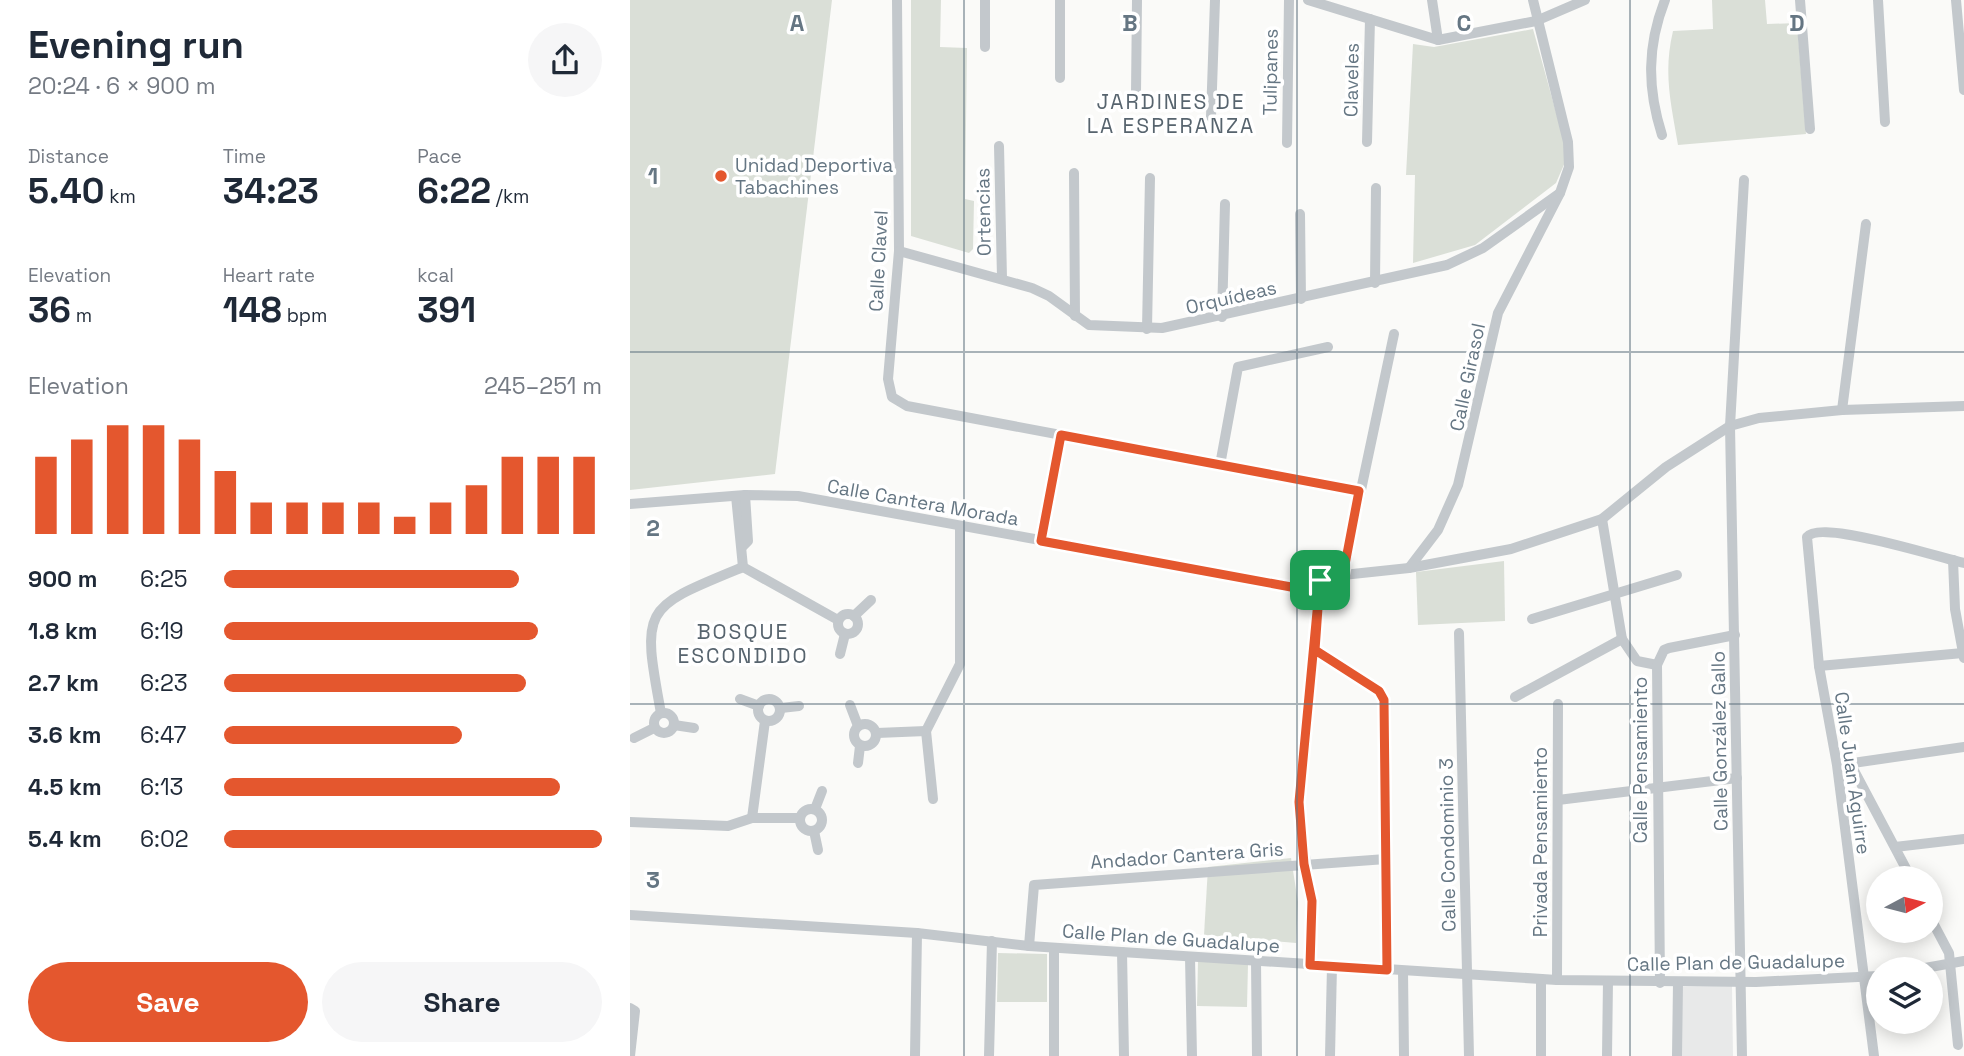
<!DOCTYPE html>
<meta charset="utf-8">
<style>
:root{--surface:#fff;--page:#f6f6f7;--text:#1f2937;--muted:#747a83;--accent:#e4572e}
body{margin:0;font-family:"Space Grotesk",sans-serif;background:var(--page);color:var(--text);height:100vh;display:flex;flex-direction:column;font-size:26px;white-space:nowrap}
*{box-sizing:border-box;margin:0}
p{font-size:23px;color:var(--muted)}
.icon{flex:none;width:38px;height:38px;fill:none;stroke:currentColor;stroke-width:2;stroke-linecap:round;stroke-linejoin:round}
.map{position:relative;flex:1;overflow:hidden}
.details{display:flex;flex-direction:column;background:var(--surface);width:630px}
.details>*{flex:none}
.needle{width:46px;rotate:83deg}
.tools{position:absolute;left:1236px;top:866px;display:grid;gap:14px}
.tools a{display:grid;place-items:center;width:77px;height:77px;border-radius:50%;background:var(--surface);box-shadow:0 4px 18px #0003;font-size:35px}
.pin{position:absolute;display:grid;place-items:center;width:60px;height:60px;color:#fff;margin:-30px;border-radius:14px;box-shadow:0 4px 10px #0006}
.round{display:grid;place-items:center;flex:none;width:74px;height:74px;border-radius:37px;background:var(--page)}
.summary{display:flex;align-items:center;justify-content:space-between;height:119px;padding:0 28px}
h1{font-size:38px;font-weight:800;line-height:52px}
.stats{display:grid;grid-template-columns:repeat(3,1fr);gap:10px;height:119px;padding:7px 28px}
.stats div{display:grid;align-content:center}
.stats b{font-size:35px;font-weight:800}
.stats small{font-size:19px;font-weight:400}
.stats p{font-size:19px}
.chart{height:196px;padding:14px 28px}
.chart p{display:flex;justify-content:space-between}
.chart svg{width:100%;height:126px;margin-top:7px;stroke:var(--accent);stroke-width:6}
.primary-button{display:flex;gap:14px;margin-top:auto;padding:14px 28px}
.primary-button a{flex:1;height:80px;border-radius:42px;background:var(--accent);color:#fff;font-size:28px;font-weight:800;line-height:80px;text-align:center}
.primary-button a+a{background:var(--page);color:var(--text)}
ul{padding:0 28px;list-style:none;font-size:23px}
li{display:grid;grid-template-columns:112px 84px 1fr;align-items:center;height:52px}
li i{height:18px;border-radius:9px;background:var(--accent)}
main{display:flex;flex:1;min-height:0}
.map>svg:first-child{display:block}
</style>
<main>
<section class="details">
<div class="summary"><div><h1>Evening run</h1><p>20:24 · 6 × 900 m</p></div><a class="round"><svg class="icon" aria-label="share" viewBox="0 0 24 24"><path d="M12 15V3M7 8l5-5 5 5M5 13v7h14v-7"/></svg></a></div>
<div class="stats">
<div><p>Distance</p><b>5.40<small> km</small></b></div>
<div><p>Time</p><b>34:23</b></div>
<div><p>Pace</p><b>6:22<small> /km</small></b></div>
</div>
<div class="stats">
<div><p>Elevation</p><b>36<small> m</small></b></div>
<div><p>Heart rate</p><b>148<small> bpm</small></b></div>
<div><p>kcal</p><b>391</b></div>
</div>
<div class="chart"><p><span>Elevation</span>245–251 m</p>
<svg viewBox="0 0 160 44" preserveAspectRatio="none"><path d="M5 44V17M15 44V11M25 44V6M35 44V6M45 44V11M55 44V22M65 44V33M75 44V33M85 44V33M95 44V33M105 44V38M115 44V33M125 44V27M135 44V17M145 44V17M155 44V17"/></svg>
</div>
<ul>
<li><b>900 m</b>6:25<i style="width:78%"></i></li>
<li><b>1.8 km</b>6:19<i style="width:83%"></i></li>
<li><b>2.7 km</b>6:23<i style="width:80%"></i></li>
<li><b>3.6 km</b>6:47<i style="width:63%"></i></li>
<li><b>4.5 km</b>6:13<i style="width:89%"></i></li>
<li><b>5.4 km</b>6:02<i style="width:100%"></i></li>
</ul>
<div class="primary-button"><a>Save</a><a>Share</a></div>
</section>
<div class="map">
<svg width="1334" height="1056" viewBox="0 0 1334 1056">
<rect width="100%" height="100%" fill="#fafaf8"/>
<!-- built -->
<path fill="#e8e9e9" d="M1102 986 1103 1056H1051L1052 987Z"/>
<!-- green -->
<g fill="#dadfd7">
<path d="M0 0H202L145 474 0 490Z"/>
<path d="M281 0H311L310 47 337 48 335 199 344 201 343 249 339 253 281 236Z"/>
<path d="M1082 0H1135L1137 24 1167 23 1176 134 1048 145C1041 103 1033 73 1043 31L1083 29Z"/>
<path d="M903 29 935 145 936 160 926 183 845 245 783 263 785 175H776L783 44 804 47Z"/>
<path d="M874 561 875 621 788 625 786 572Z"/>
<path d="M661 858 668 902 666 943 574 935 578 867Z"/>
<path d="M368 953 417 954V1002H367Z"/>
<path d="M568 961 618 964 617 1007 567 1006Z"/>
</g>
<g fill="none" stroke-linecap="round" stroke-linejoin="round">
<!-- minor -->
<g stroke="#c3c8cc" stroke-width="10">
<path d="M267 0 269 251 258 379 262 397 277 406 729 491"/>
<path d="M678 0 808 40 906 21 955 0"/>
<path d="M802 0 808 40"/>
<path d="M1170 0 1180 129"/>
<path d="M1248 0 1255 122"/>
<path d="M1326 0 1334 90"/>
<path d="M355 47V0"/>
<path d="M430 78V0"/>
<path d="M506 93 507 0"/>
<path d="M581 117 585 0"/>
<path d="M1032 135C1017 88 1017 46 1035 0"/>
<path d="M737 142 740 19"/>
<path d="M657 143 659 0"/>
<path d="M369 146 372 278"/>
<path d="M444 173 445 316"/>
<path d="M670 214 671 299"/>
<path d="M269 251 402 288 419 296 459 325 532 328 817 265 853 248 930 193"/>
<path d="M745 283 746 188"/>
<path d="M592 317 595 204"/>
<path d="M517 329 520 178"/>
<path d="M1212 410 1236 224"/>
<path d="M590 465 608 367 698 347"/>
<path d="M106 496 113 567"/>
<path d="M0 504 115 495 168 496 668 587 713 575 779 568 881 549 972 519 1036 467 1100 426 1129 418 1212 410 1334 406"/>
<path d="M972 519 992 639 1007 661 1027 665"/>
<path d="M411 541 431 435"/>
<path d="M112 547 118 541 115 495"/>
<path d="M1323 560 1325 609 1334 658"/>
<path d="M113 567 208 620"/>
<path d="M779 568 808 530 828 485 868 313 930 193 939 167 938 142 903 0"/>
<path d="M713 575 764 334"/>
<circle cx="218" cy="624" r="10"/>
<path d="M224 616 241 600"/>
<path d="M902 619 1047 575"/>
<path d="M829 633 839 1056"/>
<path d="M685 650 749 691 754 700 757 970"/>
<path d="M210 654 215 634"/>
<path d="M1189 666 1333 653"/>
<path d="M885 697 992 639"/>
<circle cx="139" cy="710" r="11"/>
<path d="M110 699 129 706"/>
<path d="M220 705 228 726"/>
<path d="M151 708 169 706"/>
<circle cx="34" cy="723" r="10"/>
<path d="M31 713C11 606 13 608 113 567"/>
<circle cx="235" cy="735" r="11"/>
<path d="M44 725 64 728"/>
<path d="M296 731 330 664V526"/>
<path d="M296 731 303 799"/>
<path d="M247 733 296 731"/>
<path d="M4 738 24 728"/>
<path d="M228 763 230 746"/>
<path d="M1220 763 1281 878"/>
<path d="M1216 764 1334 747"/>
<path d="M928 800 1107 778"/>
<circle cx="181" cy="820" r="11"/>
<path d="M185 809 192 791"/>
<path d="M122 818 135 721"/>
<path d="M0 822 98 826 122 818H170"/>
<path d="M184 831 188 850"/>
<path d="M1265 847 1334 839"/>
<path d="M0 915 287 933 399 946 927 980 1126 982 1248 976"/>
<path d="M1300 917 1319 953 1328 1045"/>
<path d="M399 946 404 885 756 859"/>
<path d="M424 948V1056"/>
<path d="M492 952 494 1056"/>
<path d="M560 957 562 1056"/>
<path d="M626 961 627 1056"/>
<path d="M680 965 683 912 669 813 690 580"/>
<path d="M1284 970 1334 961"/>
<path d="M773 971 774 1056"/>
<path d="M911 979V1056"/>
<path d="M927 980 928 704"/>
<path d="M1030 983 1027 665 1034 650 1039 648 1105 635"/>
<path d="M0 1008 5 1011 0 1056"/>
<path d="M285 1056 287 933"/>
<path d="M359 1056 362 941"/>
<path d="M700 1056 702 966"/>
<path d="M977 1056 978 981"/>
<path d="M1047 1056 1048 983"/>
<path d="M1112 1056 1100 426 1114 180"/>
<path d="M1244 1056 1207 765 1189 666 1177 537C1190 519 1308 557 1334 563"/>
</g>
</g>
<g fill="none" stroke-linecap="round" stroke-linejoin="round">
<!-- route casing -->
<g stroke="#fff" stroke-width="14">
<path id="route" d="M690 580 661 587 411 541 431 435 729 491 713 575 690 580 685 650 749 691 754 700 757 970 680 965 682 901 674 864 669 802 690 580"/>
</g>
<!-- route -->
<use href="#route" stroke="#e4572e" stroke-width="9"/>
</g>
<!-- grid -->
<path fill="none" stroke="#657683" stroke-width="2" stroke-opacity="0.55" d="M334 0V1056M667 0V1056M1000 0V1056M0 352H1334M0 704H1334"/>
<!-- markers -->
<circle fill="#e4572e" stroke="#fff" stroke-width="2.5" cx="91" cy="176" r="7"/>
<g text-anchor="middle" stroke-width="7" stroke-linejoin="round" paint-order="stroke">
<!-- street labels -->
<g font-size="19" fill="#657683" stroke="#fff">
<text transform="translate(640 72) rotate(-89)" y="7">Tulipanes</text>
<text transform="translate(721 80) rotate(-89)" y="7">Claveles</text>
<text transform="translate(353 212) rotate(-91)" y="7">Ortencias</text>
<text transform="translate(248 261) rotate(-87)" y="7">Calle Clavel</text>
<text transform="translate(601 297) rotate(-13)" y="7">Orquídeas</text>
<text transform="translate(837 377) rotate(-78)" y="7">Calle Girasol</text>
<text transform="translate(293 502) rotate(10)" y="7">Calle Cantera Morada</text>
<text transform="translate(1089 741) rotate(-91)" y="7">Calle González Gallo</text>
<text transform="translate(1010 760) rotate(-90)" y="7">Calle Pensamiento</text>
<text transform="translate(1223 773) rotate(82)" y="7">Calle Juan Aguirre</text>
<text transform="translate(910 842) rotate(-90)" y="7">Privada Pensamiento</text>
<text transform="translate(817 845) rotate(-91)" y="7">Calle Condominio 3</text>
<text transform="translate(557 855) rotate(-4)" y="7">Andador Cantera Gris</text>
<text transform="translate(541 938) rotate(4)" y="7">Calle Plan de Guadalupe</text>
<text transform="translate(1106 962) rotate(-1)" y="7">Calle Plan de Guadalupe</text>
</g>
<!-- poi labels -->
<g font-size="19" fill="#657683" stroke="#fff" text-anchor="start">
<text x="105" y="172">Unidad Deportiva<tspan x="105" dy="22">Tabachines</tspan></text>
</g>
<!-- neighbourhood labels -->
<g font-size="21" letter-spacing="2" fill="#57646e" stroke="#fff">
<text x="541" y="109">JARDINES DE<tspan x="541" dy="24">LA ESPERANZA</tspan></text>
<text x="113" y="639">BOSQUE<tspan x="113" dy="24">ESCONDIDO</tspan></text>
</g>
</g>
<g font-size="23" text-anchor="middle" font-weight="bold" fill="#657683" stroke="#fff" stroke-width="7" stroke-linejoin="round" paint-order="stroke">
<text x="167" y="31">A</text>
<text x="500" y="31">B</text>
<text x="834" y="31">C</text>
<text x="1167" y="31">D</text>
<text x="23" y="184">1</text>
<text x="23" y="536">2</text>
<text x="23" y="888">3</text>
</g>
</svg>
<div class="tools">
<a><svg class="needle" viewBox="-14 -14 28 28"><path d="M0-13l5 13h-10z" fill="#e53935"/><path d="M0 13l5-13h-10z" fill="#747a83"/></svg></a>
<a><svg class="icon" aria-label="layers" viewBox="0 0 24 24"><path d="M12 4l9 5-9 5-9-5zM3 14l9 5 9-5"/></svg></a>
</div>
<div class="pin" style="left:690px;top:580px;background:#1e9e55"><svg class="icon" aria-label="arrive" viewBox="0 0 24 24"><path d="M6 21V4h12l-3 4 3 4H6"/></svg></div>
</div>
</main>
